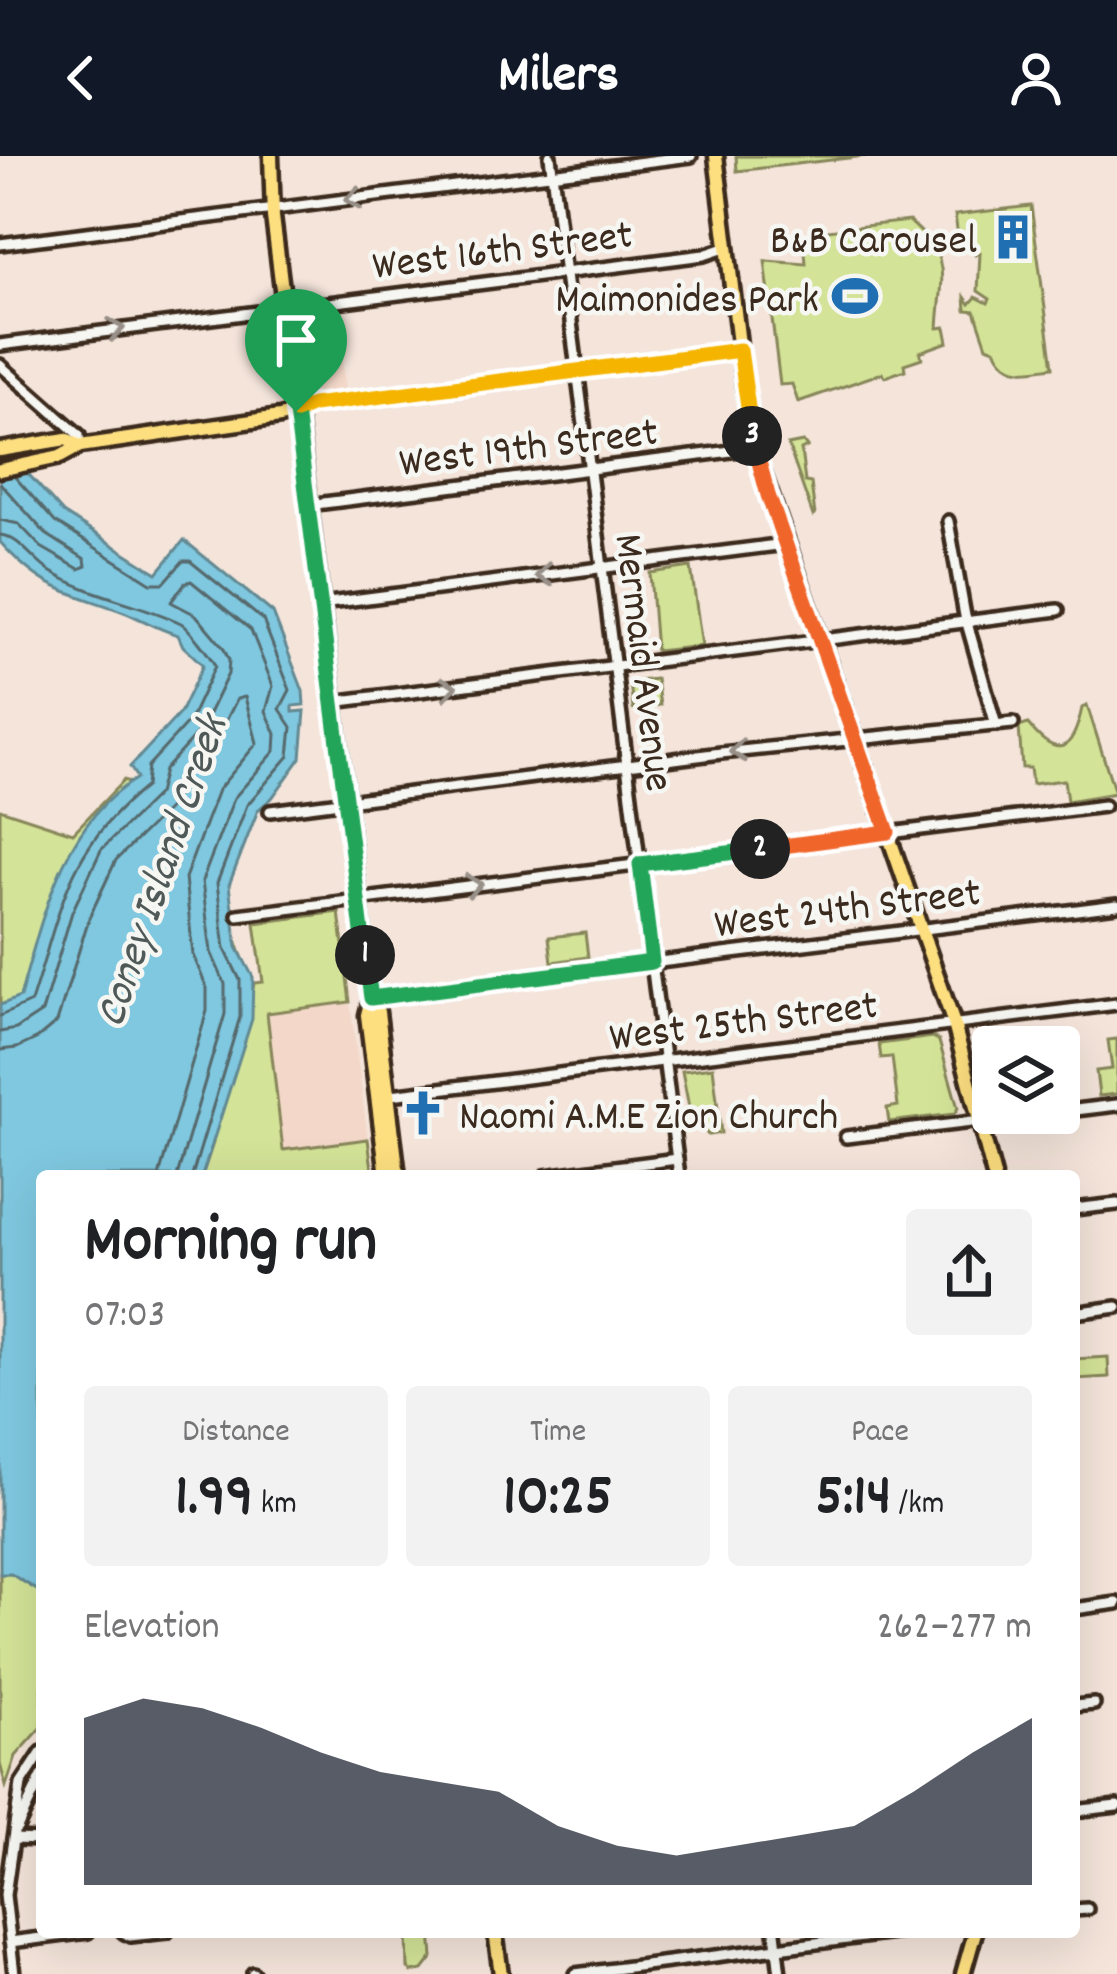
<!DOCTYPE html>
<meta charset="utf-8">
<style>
:root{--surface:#fff;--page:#f2f2f2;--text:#202124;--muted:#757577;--accent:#111827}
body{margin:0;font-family:Dekko,sans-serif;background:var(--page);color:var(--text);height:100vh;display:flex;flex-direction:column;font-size:45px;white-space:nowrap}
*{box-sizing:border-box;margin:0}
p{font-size:39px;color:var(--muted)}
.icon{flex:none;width:66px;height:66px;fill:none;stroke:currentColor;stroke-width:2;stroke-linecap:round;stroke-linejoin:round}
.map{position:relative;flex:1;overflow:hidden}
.drawer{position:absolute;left:36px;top:1014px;width:1044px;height:768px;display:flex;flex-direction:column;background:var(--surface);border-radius:12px;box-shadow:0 12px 48px #0002}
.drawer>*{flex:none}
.controls{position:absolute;left:972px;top:870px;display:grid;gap:24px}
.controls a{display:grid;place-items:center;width:108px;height:108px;border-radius:12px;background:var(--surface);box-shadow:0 12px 48px #0002;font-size:60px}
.pin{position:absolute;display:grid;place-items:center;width:102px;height:102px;color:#fff;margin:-123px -51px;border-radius:50% 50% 50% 0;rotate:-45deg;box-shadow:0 0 12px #0007}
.pin .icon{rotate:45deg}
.km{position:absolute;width:60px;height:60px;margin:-30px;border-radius:50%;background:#222;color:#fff;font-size:33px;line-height:60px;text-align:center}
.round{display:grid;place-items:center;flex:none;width:126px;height:126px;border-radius:12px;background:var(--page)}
.headline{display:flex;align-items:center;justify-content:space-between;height:204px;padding:0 48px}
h1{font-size:66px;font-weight:700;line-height:90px}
.figures{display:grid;grid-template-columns:repeat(3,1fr);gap:18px;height:204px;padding:12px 48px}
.figures div{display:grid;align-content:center;border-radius:12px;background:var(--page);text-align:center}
.figures b{font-size:60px;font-weight:700}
.figures small{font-size:33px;font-weight:400}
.figures p{font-size:33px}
.chart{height:336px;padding:24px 48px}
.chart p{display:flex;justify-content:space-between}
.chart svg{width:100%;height:216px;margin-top:12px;fill:var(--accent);opacity:.7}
header{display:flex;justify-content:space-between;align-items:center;height:156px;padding:0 48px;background:var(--accent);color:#fff;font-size:54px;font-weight:700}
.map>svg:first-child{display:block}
</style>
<header><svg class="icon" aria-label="back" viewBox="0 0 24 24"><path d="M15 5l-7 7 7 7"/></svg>Milers<svg class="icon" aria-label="person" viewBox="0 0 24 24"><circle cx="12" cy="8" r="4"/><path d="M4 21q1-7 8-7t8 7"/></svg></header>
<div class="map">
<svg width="1117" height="1818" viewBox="0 0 1117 1818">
<rect width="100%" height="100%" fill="#f4e4da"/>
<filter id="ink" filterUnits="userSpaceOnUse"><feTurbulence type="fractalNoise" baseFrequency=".00833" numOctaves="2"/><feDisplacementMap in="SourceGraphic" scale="24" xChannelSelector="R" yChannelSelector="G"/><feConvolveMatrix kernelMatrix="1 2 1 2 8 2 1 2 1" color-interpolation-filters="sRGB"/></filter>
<g filter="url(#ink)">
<!-- built -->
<g fill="#f3d8c9">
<path d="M341 195 345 234 314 238 309 199Z"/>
<path d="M350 846 368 983 283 995 267 857Z"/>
</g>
<!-- green -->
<g fill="#d3e397" stroke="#87865a" stroke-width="3">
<path d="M736 0H866L737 15Z"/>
<path d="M1031 50 1053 211C1035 213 1015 220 1002 204 990 189 1004 197 987 190L975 155 966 154 965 141 970 148 976 141 988 147 990 143 978 135 980 97 975 99 961 84 960 96 955 59Z"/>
<path d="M909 65C953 102 941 120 938 172L945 171 948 186 920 196 922 202 904 208 905 214 885 221 882 217 798 246 792 228 780 229 765 105 806 108 804 83 817 81 818 75Z"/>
<path d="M803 286 807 291 801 294 805 326 811 327 815 359 813 360 788 289Z"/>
<path d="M691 411 702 490 656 495 650 417Z"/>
<path d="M656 523 660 549 633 553 630 526Z"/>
<path d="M1087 549 1115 637 1067 645 1064 624 1032 628 1030 612H1022L1019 571 1028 568C1058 605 1073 595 1082 552Z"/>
<path d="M124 624 132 628 66 742 0 887V653L73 677Z"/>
<path d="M339 756 350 846 267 857 283 994 368 983 373 1020H202L213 987 235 778C238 798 251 814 253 833L254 827 263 826 255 767Z"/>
<path d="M585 777 588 801 552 806 549 781Z"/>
<path d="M933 881 939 885 958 952 954 958 889 966 887 952 898 950 892 901 881 902 879 888Z"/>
<path d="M1117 883V938L1099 940 1096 915 1112 913 1108 884Z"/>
<path d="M713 911 721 977 708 979 699 966 692 967 682 915Z"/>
<path d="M1108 1201 1109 1221 1075 1223 1074 1203Z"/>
<path d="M0 1418H11L42 1437V1571L16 1600 6 1630 0 1608Z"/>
<path d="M431 1776 433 1801 423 1814 412 1816 408 1812 407 1779Z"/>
</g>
<!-- water -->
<path fill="#7fc8e0" stroke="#648992" stroke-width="3" d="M0 286 63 357 157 417 184 384 273 457 303 535 304 549 293 550V556L305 555 301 602 272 642 258 654 229 729 237 791 253 821 252 863 202 1020H42V1437L11 1418H0V849L20 841C42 763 62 667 137 622L130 611 180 557 203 509 183 490 178 479C159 474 142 463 124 456 65 434 45 436 0 386Z"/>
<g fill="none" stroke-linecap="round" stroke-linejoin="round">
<!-- shore -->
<g stroke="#56696c" stroke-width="3">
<path d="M14 320 55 366 151 427H164L183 405H190L263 464 290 534 280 553 292 571 289 600 247 649 217 727 225 793 240 824V861L192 1020"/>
<path d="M0 327 46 378 85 403 86 410 79 413 41 391 19 368 0 364"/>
<path d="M0 379C20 381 34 406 51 416 91 440 139 447 181 467 188 471 212 502 215 510L190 564 148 610 146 630C64 696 62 753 31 846L0 860"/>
<path d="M0 876 16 873 42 856 72 756 101 694 158 638 164 614 202 572 228 518 229 504 223 491 196 459 171 446 185 427 191 425 251 474 273 530 266 555 276 578 275 595 234 642 202 725 211 796 225 828V858L177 1020"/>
<path d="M0 894 17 892 38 882 57 866 89 762 116 704 173 648 182 621 217 583 237 543 245 541 257 587 218 634 185 722 193 799 207 832V855L159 1020"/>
</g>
<!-- minor casing -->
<g stroke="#3b2a1e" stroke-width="18">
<g id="minor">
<path d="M550 0 679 1020"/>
<path d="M0 88 691 0"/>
<path d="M0 189 704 99 725 92"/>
<path d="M0 209 79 279 80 290"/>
<path d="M296 256 313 249 739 194"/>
<path d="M308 349 755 292"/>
<path d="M948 365 965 460 996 569"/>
<path d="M321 448 785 388"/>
<path d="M333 546 1058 454"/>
<path d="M270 655 721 597 1013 567"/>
<path d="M238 759 1104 650"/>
<path d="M371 842 1117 749"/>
<path d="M383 940 1117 848"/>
<path d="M1059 956 1117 949"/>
<path d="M846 981 1048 957"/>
<path d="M545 1020 677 1003"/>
<path d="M1074 1053 1117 1048"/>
<path d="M1074 1157 1117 1151"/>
<path d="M1074 1453 1117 1447"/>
<path d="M1074 1550 1094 1548"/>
<path d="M1074 1655 1117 1650"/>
<path d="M17 1672 42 1620"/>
<path d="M13 1683 42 1684"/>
<path d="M1074 1754 1087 1753"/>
<path d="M123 1776 130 1780 167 1776"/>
<path d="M775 1776 780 1818"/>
<path d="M10 1786 88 1776"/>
<path d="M253 1817V1818"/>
<path d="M14 1818 5 1739 21 1628 42 1596"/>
<path d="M575 1818 902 1776"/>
</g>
</g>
<!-- major casing -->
<g stroke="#3b2a1e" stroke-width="21">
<g id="major">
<path d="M271 0 273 61 371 842 378 856 398 1020"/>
<path d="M716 0 744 229 757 300 954 868 994 1020"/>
<path d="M0 294 66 283 80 290"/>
<path d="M0 314 60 301 80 290 280 261 296 256"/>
<path d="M371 843 367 859 387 1020"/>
<path d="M495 1776 501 1818"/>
<path d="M963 1818 975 1776"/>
</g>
</g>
<!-- minor -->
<use href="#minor" stroke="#f6f6f2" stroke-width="9"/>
<!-- major -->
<use href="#major" stroke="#fddf80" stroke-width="12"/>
</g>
<!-- one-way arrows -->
<defs><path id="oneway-chevron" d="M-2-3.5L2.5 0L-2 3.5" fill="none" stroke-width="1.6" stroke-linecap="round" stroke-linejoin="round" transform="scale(3)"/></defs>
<g stroke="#989088">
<use href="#oneway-chevron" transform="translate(353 43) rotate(173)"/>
<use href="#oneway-chevron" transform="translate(116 173) rotate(-8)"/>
<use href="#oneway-chevron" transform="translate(544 419) rotate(173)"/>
<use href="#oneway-chevron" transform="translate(449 532) rotate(-7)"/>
<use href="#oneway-chevron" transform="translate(738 595) rotate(173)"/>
<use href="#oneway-chevron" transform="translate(474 729) rotate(-7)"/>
</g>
</g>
<g fill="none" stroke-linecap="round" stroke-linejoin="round" filter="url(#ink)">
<!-- split-1 casing -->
<g stroke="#fff" stroke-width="24">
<path id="split-1" d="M296 256 365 799"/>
</g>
<!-- split-2 casing -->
<g stroke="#fff" stroke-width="24">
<path id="split-2" d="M365 799 371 842 652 806 640 708 760 693"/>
</g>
<!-- split-3 casing -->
<g stroke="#fff" stroke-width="24">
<path id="split-3" d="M752 280 768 339 888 676 760 693"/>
</g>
<!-- split-4 casing -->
<g stroke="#fff" stroke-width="24">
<path id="split-4" d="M296 256 313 249 740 194 752 280"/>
</g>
<!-- split-1 -->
<use href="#split-1" stroke="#22a559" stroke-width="15"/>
<!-- split-2 -->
<use href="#split-2" stroke="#22a559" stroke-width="15"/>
<!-- split-3 -->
<use href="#split-3" stroke="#f0652b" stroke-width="15"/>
<!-- split-4 -->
<use href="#split-4" stroke="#f5b400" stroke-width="15"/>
</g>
<!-- icons -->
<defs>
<g id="building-bare" transform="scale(3.6)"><path d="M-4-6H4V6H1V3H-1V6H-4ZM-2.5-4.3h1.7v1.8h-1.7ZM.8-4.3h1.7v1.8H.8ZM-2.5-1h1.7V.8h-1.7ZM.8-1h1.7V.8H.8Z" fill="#1f6fb2" stroke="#f6f6f2" stroke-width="2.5" paint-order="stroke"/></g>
<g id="stadium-bare" transform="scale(3.6)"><path d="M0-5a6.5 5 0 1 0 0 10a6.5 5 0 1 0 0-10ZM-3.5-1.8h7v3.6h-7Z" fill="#1f6fb2" stroke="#f6f6f2" stroke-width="2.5" paint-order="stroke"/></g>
<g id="church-bare" transform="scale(3.6)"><path d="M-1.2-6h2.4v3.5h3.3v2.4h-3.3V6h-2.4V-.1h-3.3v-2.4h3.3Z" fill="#1f6fb2" stroke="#f6f6f2" stroke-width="2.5" paint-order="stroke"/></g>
</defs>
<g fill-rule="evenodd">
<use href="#building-bare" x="1013" y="81"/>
<use href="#stadium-bare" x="855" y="140"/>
<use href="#church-bare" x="423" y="957"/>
</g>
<g text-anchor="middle" stroke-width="9" stroke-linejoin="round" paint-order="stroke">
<!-- poi labels -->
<g font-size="42" fill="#3b2a1e" stroke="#f6f6f2" text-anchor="end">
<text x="977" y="96">B&amp;B Carousel</text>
<text x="819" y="155">Maimonides Park</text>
<text x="459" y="972" text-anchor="start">Naomi A.M.E Zion Church</text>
</g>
<!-- street labels -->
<g font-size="42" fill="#3b2a1e" stroke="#f6f6f2">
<text transform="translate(502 91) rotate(-7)" y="15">West 16th Street</text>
<text transform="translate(528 288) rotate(-7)" y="15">West 19th Street</text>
<text transform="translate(647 506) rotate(83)" y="15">Mermaid Avenue</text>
<text transform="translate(847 749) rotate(-7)" y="15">West 24th Street</text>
<text transform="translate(743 862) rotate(-7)" y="15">West 25th Street</text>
</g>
<!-- water labels -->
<g font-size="45" font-style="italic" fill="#4f5958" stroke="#f6f6f2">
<text transform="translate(158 714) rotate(-71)" y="16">Coney Island Creek</text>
</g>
</g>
</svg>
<div class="controls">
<a><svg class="icon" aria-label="layers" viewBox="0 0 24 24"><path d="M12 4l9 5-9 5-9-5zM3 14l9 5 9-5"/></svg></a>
</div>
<div class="pin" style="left:296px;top:256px;background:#1e9e55"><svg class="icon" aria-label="arrive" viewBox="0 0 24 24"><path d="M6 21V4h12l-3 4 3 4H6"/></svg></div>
<b class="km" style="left:365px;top:799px">1</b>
<b class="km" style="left:760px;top:693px">2</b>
<b class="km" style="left:752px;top:280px">3</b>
<section class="drawer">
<div class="headline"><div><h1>Morning run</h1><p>07:03</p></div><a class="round"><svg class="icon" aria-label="share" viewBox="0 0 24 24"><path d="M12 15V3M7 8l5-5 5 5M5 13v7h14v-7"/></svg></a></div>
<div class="figures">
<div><p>Distance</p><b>1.99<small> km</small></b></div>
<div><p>Time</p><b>10:25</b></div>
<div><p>Pace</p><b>5:14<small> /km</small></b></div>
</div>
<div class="chart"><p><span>Elevation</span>262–277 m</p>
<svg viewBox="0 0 160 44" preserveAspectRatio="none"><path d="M0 44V10L10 6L20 8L30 12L40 17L50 21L60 23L70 25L80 32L90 36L100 38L110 36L120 34L130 32L140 25L150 17L160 10V44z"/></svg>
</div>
</section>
</div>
